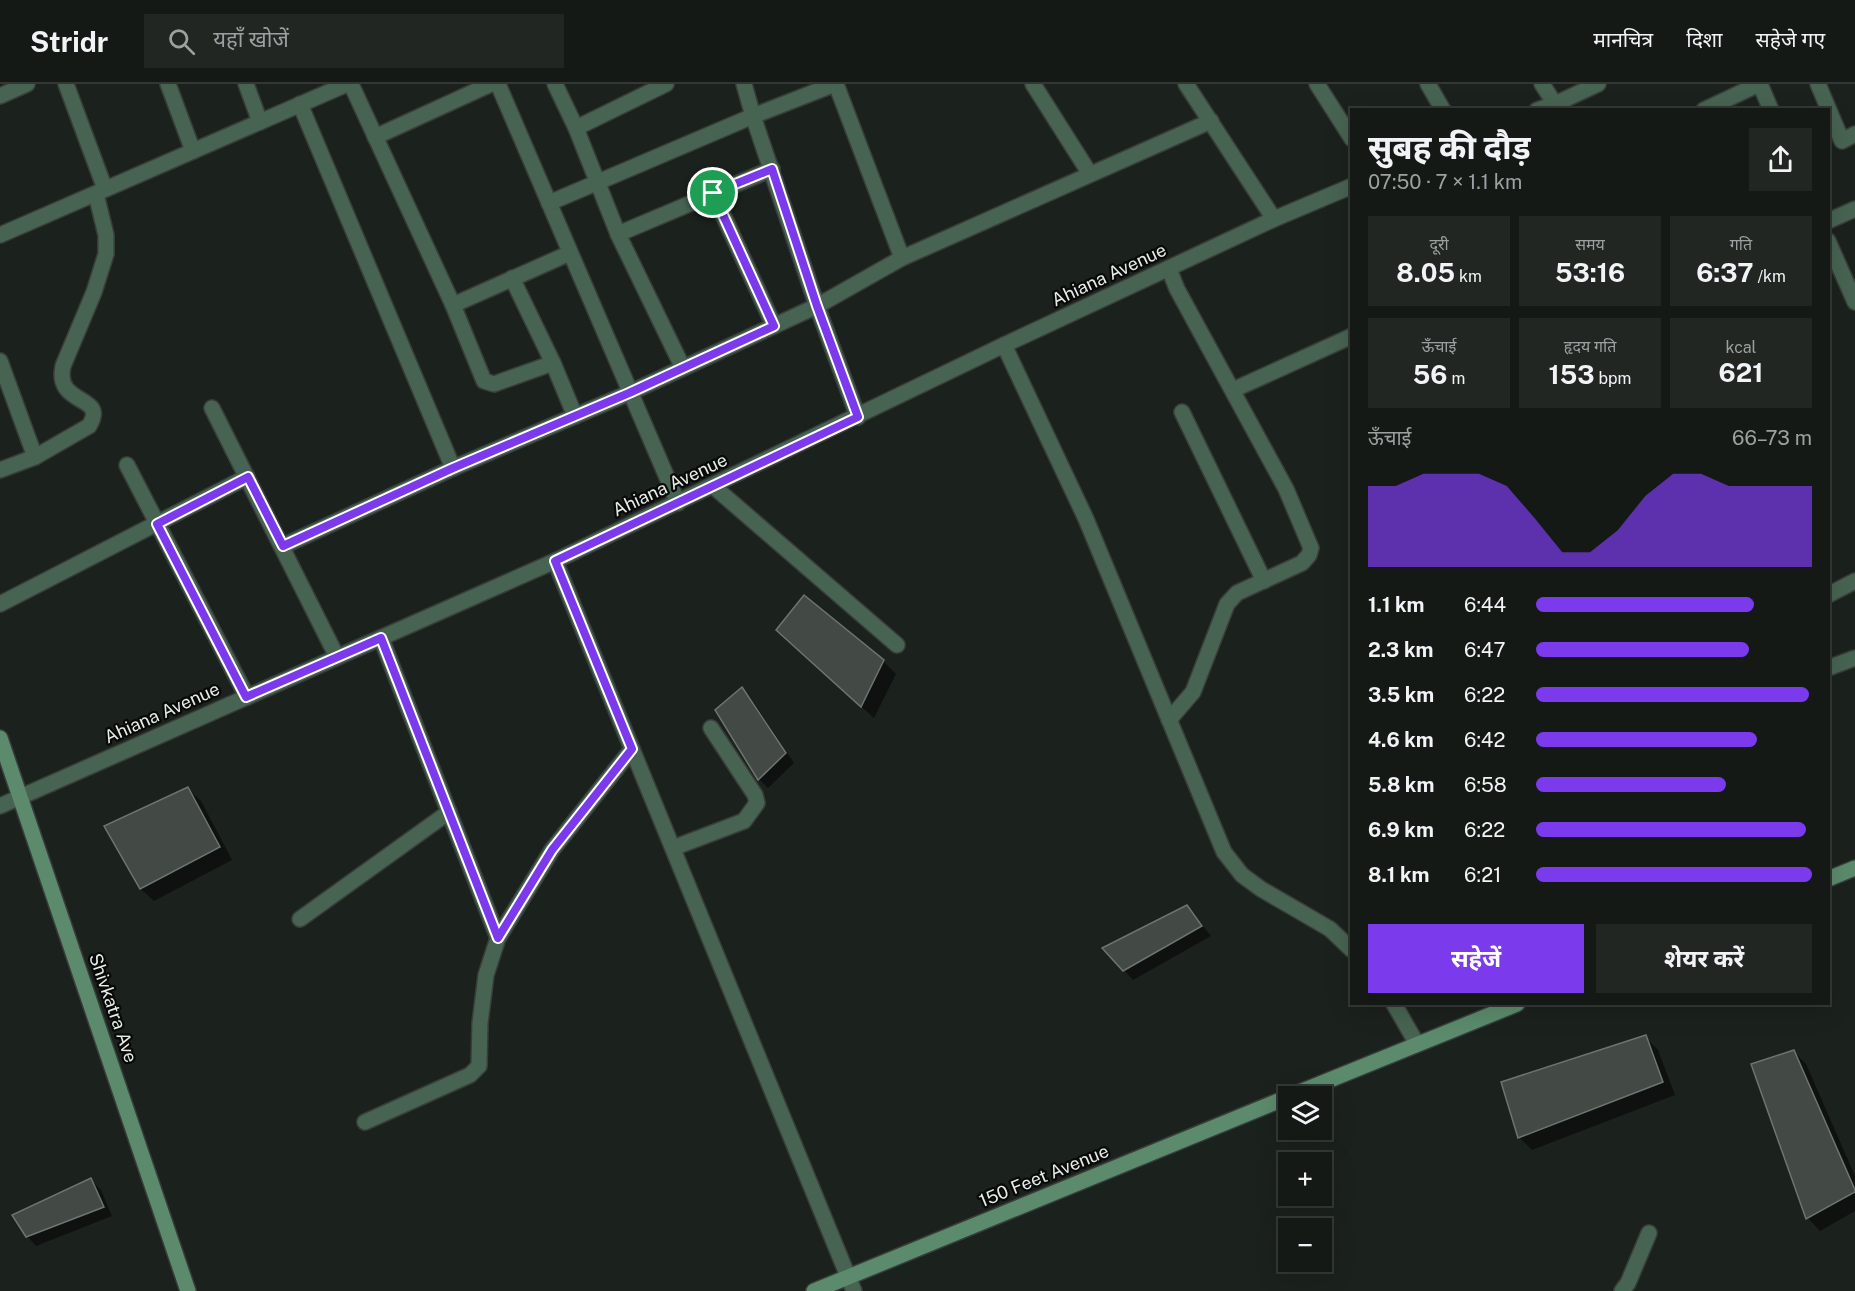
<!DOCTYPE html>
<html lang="hi">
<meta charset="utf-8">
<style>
:root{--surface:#141916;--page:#212623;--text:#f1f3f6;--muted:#9da0a1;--line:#333835;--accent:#7c3aed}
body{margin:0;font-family:"Public Sans","Noto Sans Devanagari",sans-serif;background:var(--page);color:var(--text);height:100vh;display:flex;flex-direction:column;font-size:22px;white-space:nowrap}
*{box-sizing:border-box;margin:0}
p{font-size:20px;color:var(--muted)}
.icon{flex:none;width:33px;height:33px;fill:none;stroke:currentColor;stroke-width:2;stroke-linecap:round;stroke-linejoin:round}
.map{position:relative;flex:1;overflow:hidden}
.side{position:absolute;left:1350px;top:24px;width:480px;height:897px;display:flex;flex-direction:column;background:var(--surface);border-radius:0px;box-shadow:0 6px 24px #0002,0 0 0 2px var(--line)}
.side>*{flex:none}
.buttons{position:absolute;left:1278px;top:1002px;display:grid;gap:12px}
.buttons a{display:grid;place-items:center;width:54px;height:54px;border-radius:0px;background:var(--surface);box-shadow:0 6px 24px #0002,0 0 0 2px var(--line);font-size:30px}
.pin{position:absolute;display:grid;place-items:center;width:51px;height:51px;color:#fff;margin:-26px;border:3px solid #fff;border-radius:50%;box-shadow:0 2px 6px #0007}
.round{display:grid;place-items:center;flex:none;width:63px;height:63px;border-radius:0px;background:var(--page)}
.summary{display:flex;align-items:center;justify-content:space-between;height:102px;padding:0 18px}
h1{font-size:33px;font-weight:700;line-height:45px}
.metrics{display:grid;grid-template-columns:repeat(3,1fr);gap:9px;height:102px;padding:6px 18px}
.metrics div{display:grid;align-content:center;border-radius:0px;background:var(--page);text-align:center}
.metrics b{font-size:26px;font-weight:700}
.metrics small{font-size:16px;font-weight:400}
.metrics p{font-size:16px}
.chart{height:168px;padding:12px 18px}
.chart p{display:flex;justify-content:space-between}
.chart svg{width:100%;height:108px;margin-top:6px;fill:var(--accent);opacity:.7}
.action{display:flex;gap:12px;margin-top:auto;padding:12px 18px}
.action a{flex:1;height:69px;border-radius:0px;background:var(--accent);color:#fff;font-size:24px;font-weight:700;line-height:69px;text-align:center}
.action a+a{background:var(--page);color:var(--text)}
ul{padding:0 18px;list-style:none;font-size:20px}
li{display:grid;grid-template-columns:96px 72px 1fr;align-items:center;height:45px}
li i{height:15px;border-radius:8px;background:var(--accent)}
header{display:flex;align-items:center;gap:36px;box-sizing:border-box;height:84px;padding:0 30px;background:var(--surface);border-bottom:2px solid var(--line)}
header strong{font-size:28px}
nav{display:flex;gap:33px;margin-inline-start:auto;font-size:21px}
.search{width:420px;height:54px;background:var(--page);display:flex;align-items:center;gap:15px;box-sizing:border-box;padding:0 21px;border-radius:0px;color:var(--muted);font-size:22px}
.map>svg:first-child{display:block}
</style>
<header>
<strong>Stridr</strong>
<div class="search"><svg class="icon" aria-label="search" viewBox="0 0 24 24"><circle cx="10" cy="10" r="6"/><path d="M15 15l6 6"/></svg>यहाँ खोजें</div>
<nav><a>मानचित्र</a><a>दिशा</a><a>सहेजे गए</a></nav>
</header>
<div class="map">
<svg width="1855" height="1207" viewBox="0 0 1855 1207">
<rect width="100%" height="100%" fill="#1b211d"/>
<!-- shadow -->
<g fill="#0007">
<path d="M1828 492 1838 510 1828 514Z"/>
<path d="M791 558 883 577 896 590 874 634Z"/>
<path d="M742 605 751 614 794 679 768 704 759 695 717 626Z"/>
<path d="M188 705 201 717 232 776 154 817 141 805 106 742Z"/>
<path d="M1187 823 1211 852 1133 896 1124 886Z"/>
<path d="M1645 953 1658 966 1675 1011 1532 1066 1519 1053Z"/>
<path d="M1793 967 1806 980 1855 1092V1127L1820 1147 1808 1134Z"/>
<path d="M91 1096 101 1106 112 1132 36 1162 27 1152Z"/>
</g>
<!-- building -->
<g fill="#434a45" stroke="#6d7570" stroke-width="1.5">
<path d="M804 511 884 576 861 623 776 546Z"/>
<path d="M742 603 786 669 758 696 715 626Z"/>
<path d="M188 703 220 763 140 805 104 742Z"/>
<path d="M1187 821 1202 842 1123 887 1102 864Z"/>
<path d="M1646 951 1663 998 1518 1054 1501 998Z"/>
<path d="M1794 966 1855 1106V1108L1806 1135 1751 980Z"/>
<path d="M91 1094 104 1123 26 1153 12 1131Z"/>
</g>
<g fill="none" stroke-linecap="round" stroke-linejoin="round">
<!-- street casing -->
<g stroke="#383d3a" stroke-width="18">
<g id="street">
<path d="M66 0 105 105"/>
<path d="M168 0 193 67"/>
<path d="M246 0 260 38"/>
<path d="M351 0 453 221 484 297 494 300 553 279"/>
<path d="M498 0 678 419"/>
<path d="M555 0 576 44"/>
<path d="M666 0 576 44 618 150 683 284"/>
<path d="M744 0 753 32 835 0"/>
<path d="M836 0 902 174"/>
<path d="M1033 0 1090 90"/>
<path d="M1186 0 1274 135"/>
<path d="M1317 0 1352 55"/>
<path d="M1428 0 1443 26"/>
<path d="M1542 0 1555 20 1563 24"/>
<path d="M1760 0 1771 26"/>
<path d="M1818 0 1842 57 1855 50"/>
<path d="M0 12 27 0"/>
<path d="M300 20 453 384 629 309 817 222 902 174 1211 37"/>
<path d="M1537 26 1555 20 1598 0"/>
<path d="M1704 26 1759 0"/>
<path d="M375 53 491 0"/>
<path d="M713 109 774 242"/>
<path d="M549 119 753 32 817 222 858 333"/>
<path d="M1828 137 1855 125"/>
<path d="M618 150 772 85"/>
<path d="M0 151 347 0"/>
<path d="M1828 157 1855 218"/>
<path d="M512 194 553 279 575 332"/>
<path d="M453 221 570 169"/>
<path d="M1004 261 1086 435 1224 768 1242 791 1261 805 1330 845 1352 866"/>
<path d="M0 277 35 373"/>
<path d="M1233 306 1352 252"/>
<path d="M212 324 337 573"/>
<path d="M1182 328 1264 497"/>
<path d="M127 381 247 613"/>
<path d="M0 386 35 373 89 342C109 310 54 323 63 282L94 208 106 170V151L96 110"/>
<path d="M713 402 897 561"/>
<path d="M283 462 453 384"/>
<path d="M555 477 854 1207"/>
<path d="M1828 511 1855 497"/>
<path d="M0 520 247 393"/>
<path d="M381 554 498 854"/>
<path d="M1828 584 1855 574"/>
<path d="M1169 636 1193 608 1227 520 1237 509 1302 479 1309 471 1311 464 1286 405 1177 205 1169 185"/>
<path d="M0 722 555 477 1004 261 1274 135 1352 102"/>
<path d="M673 764 744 737 757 719 755 711 711 644"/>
<path d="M300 835 449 728"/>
<path d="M1394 920 1417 960"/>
<path d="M365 1038 470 991 479 982 480 939 486 891 498 854 552 766 632 665"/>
<path d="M1622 1207 1628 1199 1649 1149"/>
</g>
</g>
<!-- secondary casing -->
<g stroke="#383d3a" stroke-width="18">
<g id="secondary">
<path d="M0 654 188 1207"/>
<path d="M1828 795 1855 784"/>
<path d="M1290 1012 1517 920"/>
<path d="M814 1207 1288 1013"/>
</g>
</g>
<!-- street -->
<use href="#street" stroke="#476351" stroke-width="15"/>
<!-- secondary -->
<use href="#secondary" stroke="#5b8a6c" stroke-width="15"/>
</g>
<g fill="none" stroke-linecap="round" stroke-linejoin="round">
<!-- route casing -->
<g stroke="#fff" stroke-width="12">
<path id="route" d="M772 85 817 222 858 333 555 477 632 665 552 766 498 854 381 554 246 613 157 440 248 393 283 462 453 384 629 309 774 242 713 109Z"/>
</g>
<!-- route -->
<use href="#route" stroke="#7c3aed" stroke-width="8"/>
</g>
<g text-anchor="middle" stroke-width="4.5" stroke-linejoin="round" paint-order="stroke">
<!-- street labels -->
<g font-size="18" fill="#e7ece9" stroke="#070a08">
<text transform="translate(1109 191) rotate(-25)" y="6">Ahiana Avenue</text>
<text transform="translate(670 401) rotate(-25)" y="6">Ahiana Avenue</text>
<text transform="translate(162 629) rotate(-24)" y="6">Ahiana Avenue</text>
<text transform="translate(113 924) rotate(71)" y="6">Shivkatra Ave</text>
<text transform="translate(1044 1092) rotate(-22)" y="6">150 Feet Avenue</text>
</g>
</g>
</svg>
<div class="buttons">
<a><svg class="icon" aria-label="layers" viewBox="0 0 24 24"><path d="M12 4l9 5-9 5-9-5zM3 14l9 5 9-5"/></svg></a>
<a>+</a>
<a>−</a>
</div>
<div class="pin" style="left:713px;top:109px;background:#1e9e55"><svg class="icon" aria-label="arrive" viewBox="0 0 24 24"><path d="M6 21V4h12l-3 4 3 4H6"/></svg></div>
<section class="side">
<div class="summary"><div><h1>सुबह की दौड़</h1><p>07:50 · 7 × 1.1 km</p></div><a class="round"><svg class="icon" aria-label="share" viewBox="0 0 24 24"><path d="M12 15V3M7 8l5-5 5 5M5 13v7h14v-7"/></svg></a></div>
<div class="metrics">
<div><p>दूरी</p><b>8.05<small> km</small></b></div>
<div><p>समय</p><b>53:16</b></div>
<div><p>गति</p><b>6:37<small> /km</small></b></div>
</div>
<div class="metrics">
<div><p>ऊँचाई</p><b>56<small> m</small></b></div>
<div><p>हृदय गति</p><b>153<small> bpm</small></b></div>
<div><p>kcal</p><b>621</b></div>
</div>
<div class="chart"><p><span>ऊँचाई</span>66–73 m</p>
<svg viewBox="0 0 160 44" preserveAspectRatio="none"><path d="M0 44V11L10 11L20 6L30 6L40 6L50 11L60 24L70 38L80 38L90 29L100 15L110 6L120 6L130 11L140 11L150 11L160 11V44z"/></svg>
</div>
<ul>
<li><b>1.1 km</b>6:44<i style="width:79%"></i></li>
<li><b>2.3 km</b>6:47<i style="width:77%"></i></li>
<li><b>3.5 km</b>6:22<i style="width:99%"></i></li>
<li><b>4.6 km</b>6:42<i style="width:80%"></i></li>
<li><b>5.8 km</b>6:58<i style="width:69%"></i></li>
<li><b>6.9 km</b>6:22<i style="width:98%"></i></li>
<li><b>8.1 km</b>6:21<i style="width:100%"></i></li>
</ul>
<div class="action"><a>सहेजें</a><a>शेयर करें</a></div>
</section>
</div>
